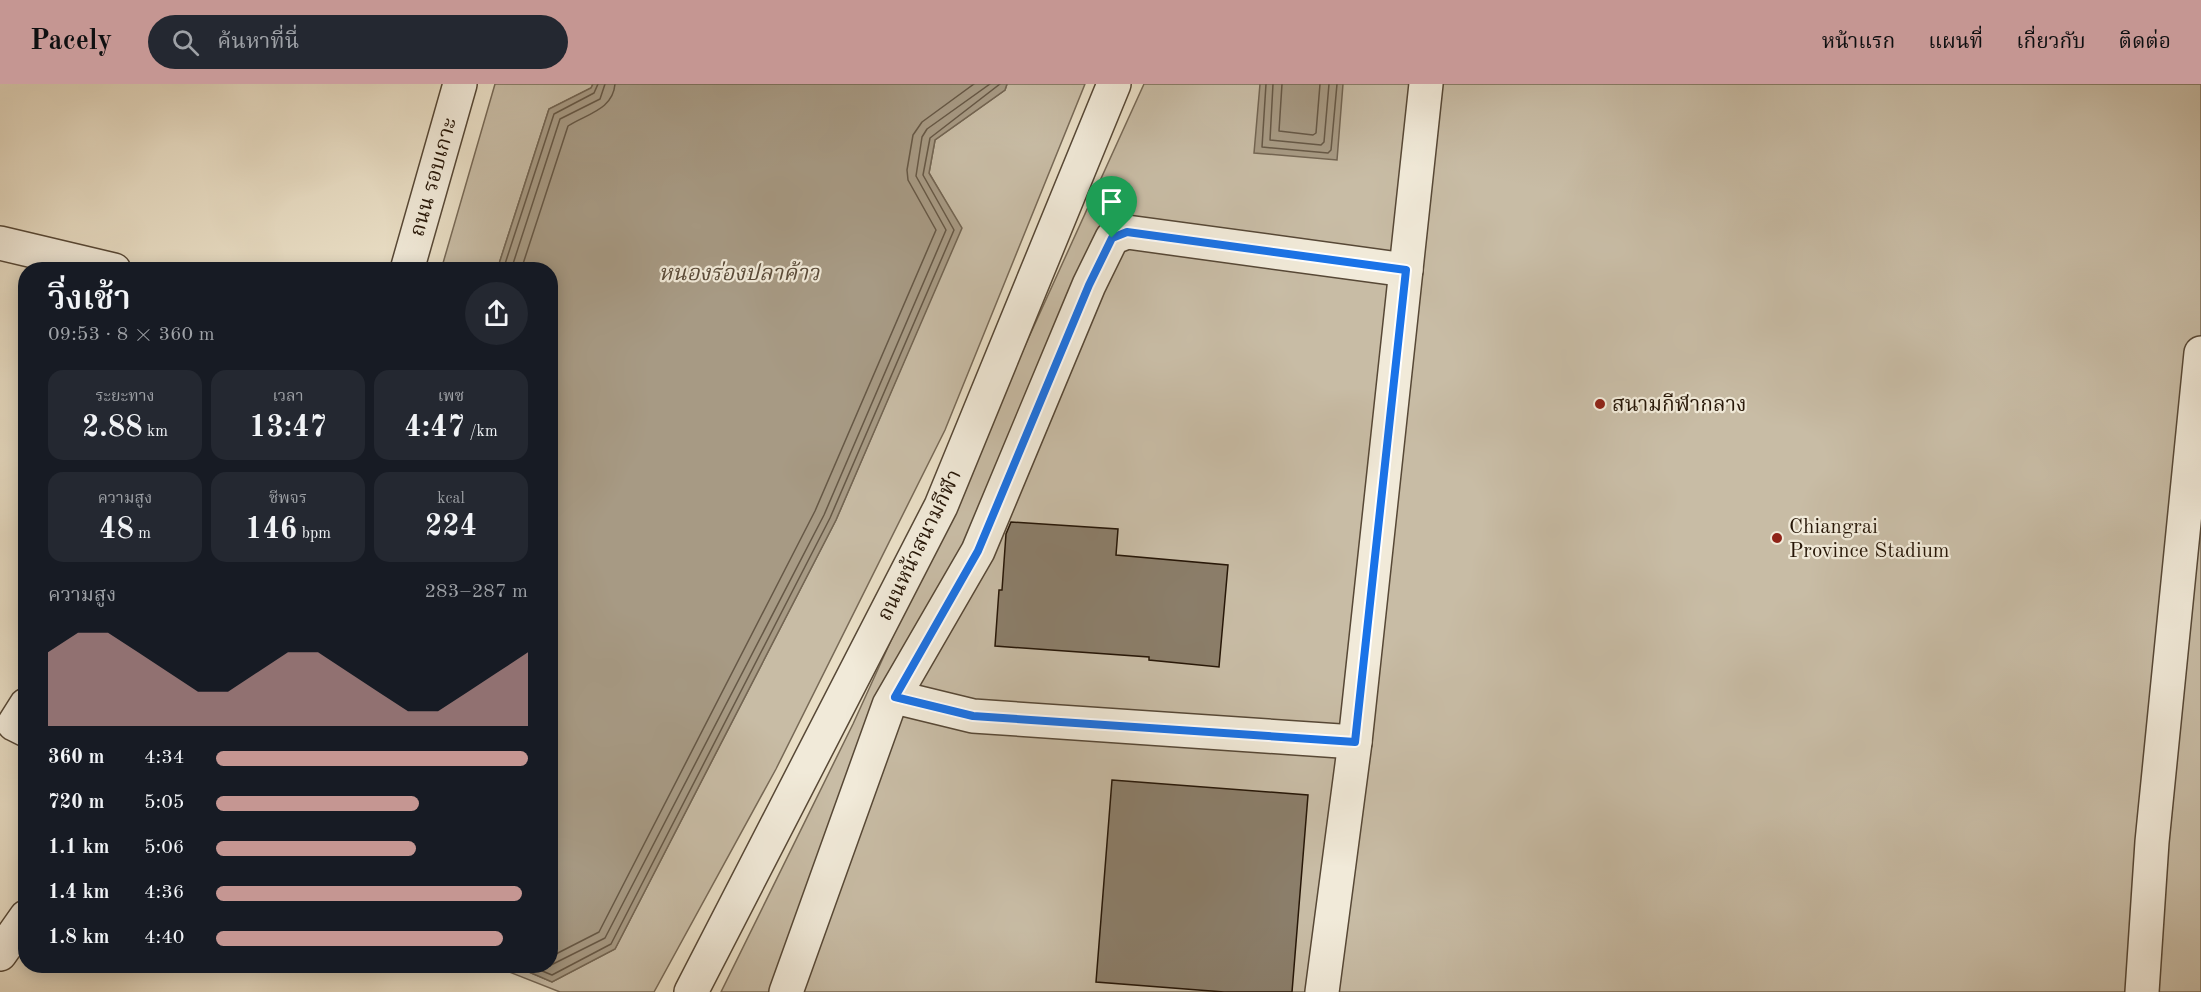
<!DOCTYPE html>
<html lang="th">
<meta charset="utf-8">
<style>
:root{--surface:#171b24;--page:#242831;--text:#f1f3f6;--muted:#9ea1a6;--accent:#c59692}
body{margin:0;font-family:"Old Standard TT","Noto Serif Thai",serif;background:var(--page);color:var(--text);height:100vh;display:flex;flex-direction:column;font-size:22px;white-space:nowrap}
*{box-sizing:border-box;margin:0}
p{font-size:20px;color:var(--muted)}
.icon{flex:none;width:33px;height:33px;fill:none;stroke:currentColor;stroke-width:2;stroke-linecap:round;stroke-linejoin:round}
.map{position:relative;flex:1;overflow:hidden}
.sheet{position:absolute;left:18px;top:178px;width:540px;height:711px;display:flex;flex-direction:column;background:var(--surface);border-radius:24px;box-shadow:0 3px 15px #0003}
.sheet>*{flex:none}
.pin{position:absolute;display:grid;place-items:center;width:51px;height:51px;color:#fff;margin:-62px -26px;border-radius:50% 50% 50% 0;rotate:-45deg;box-shadow:0 0 6px #0007}
.pin .icon{rotate:45deg}
.round{display:grid;place-items:center;flex:none;width:63px;height:63px;border-radius:32px;background:var(--page)}
.summary{display:flex;align-items:center;justify-content:space-between;height:102px;padding:0 30px}
h1{font-size:33px;font-weight:600;line-height:45px}
.metrics{display:grid;grid-template-columns:repeat(3,1fr);gap:9px;height:102px;padding:6px 30px}
.metrics div{display:grid;align-content:center;border-radius:15px;background:var(--page);text-align:center}
.metrics b{font-size:30px;font-weight:600}
.metrics small{font-size:16px;font-weight:400}
.metrics p{font-size:16px}
.chart{height:168px;padding:12px 30px}
.chart p{display:flex;justify-content:space-between}
.chart svg{width:100%;height:108px;margin-top:6px;fill:var(--accent);opacity:.7}
ul{padding:0 30px;list-style:none;font-size:20px}
li{display:grid;grid-template-columns:96px 72px 1fr;align-items:center;height:45px}
li i{height:15px;border-radius:8px;background:var(--accent)}
header{display:flex;align-items:center;gap:36px;box-sizing:border-box;height:84px;padding:0 30px;background:var(--accent);color:#111}
header strong{font-size:28px}
nav{display:flex;gap:33px;margin-inline-start:auto;font-size:21px}
.search{width:420px;height:54px;background:var(--page);display:flex;align-items:center;gap:15px;box-sizing:border-box;padding:0 21px;border-radius:33px;color:var(--muted);font-size:22px}
.map>svg:first-child{display:block}
</style>
<header>
<strong>Pacely</strong>
<div class="search"><svg class="icon" aria-label="search" viewBox="0 0 24 24"><circle cx="10" cy="10" r="6"/><path d="M15 15l6 6"/></svg>ค้นหาที่นี่</div>
<nav><a>หน้าแรก</a><a>แผนที่</a><a>เกี่ยวกับ</a><a>ติดต่อ</a></nav>
</header>
<div class="map">
<svg width="2201" height="908" viewBox="0 0 2201 908">
<rect width="100%" height="100%" fill="#e9dec5"/>
<filter id="stains"><feTurbulence type="fractalNoise" baseFrequency=".00333" numOctaves="4"/><feColorMatrix values="0 0 0 0 .2 0 0 0 0 .09 0 0 0 0 .02 0 0 0 .5 -.17"/></filter>
<radialGradient id="worn" r=".72"><stop offset=".6" stop-color="#630" stop-opacity="0"/><stop offset="1" stop-color="#630" stop-opacity=".3"/></radialGradient>
<!-- green -->
<g fill="#c8bca5" stroke="#776956" stroke-width="1.5">
<path d="M495 0H593L591 4 549 25 497 186H441Z"/>
<path d="M1007 0H1085L945 346 776 685 654 908H560L494 882H515L552 898 615 865 836 436 961 144 929 89 935 56 1005 6Z"/>
<path d="M1144 0H2201V908H721L853 640Z"/>
</g>
<!-- water -->
<g fill="#a79a84" stroke="#736552" stroke-width="1.5">
<path d="M593 0H1007L1005 6 935 56 929 89 962 144 836 436 615 865 552 898 515 882H550V186H497L549 25 591 4Z"/>
<path d="M1260 0H1343L1337 76 1254 69Z"/>
</g>
<g fill="none" stroke-linecap="round" stroke-linejoin="round">
<!-- shore -->
<g stroke="#665846" stroke-width="1.5">
<path d="M1266 0 1262 63 1328 69 1331 66 1337 0"/>
<path d="M1273 0 1270 56 1321 61 1324 58 1329 0"/>
<path d="M1282 0 1279 47 1313 51 1316 49 1320 0"/>
<path d="M503 186 554 30 594 9 598 0"/>
<path d="M511 186 560 35 600 15 605 0"/>
<path d="M521 186 568 42C586 30 613 26 615 0"/>
<path d="M550 873 599 848 815 427 936 146 908 96 907 86 913 51 922 38 974 0"/>
<path d="M530 882 552 891 611 860 830 434 954 146 923 91 930 54 1000 0"/>
<path d="M549 882 605 854 824 431 946 146 916 92 922 53 927 45 990 0"/>
</g>
</g>
<!-- building -->
<g fill="#8b7e6a" stroke="#261607" stroke-width="1.5">
<path d="M1011 438 1118 445 1116 471 1228 481 1219 583 1149 576V573L995 562 999 506H1002L1006 450Z"/>
<path d="M1112 696 1308 711 1292 908H1224L1096 898Z"/>
</g>
<g fill="none" stroke-linecap="round" stroke-linejoin="round">
<!-- minor casing -->
<g stroke="#574836" stroke-width="36">
<g id="minor">
<path d="M0 159 114 186"/>
<path d="M407 186 460 0"/>
<path d="M895 613 973 632 1355 658"/>
<path d="M26 621 14 640 26 646"/>
<path d="M0 870 26 833"/>
<path d="M691 908 941 422 1114 0"/>
<path d="M786 908 889 621 978 467 1089 201 1112 154 1127 148 1406 186"/>
<path d="M1322 908 1355 658 1426 0"/>
<path d="M2142 908 2152 758 2201 269"/>
</g>
</g>
<!-- minor -->
<use href="#minor" stroke="#f1ead9" stroke-width="33"/>
</g>
<g fill="none" stroke-linecap="round" stroke-linejoin="round">
<!-- route casing -->
<g stroke="#fff" stroke-width="12">
<path id="route" d="M1127 148 1406 186 1355 658 973 632 895 613 978 467 1089 201 1112 154Z"/>
</g>
<!-- route -->
<use href="#route" stroke="#1a73e8" stroke-width="8"/>
</g>
<!-- markers -->
<g fill="#8f2418" stroke="#f1ead9" stroke-width="2">
<circle cx="1600" cy="320" r="6"/>
<circle cx="1777" cy="454" r="6"/>
</g>
<g text-anchor="middle" stroke-width="4.5" stroke-linejoin="round" paint-order="stroke">
<!-- street labels -->
<g font-size="21" fill="#261607" stroke="#f1ead9">
<text transform="translate(433 93) rotate(-74)" y="7">ถนน รอบเกาะ</text>
<text transform="translate(919 461) rotate(-64)" y="7">ถนนหน้าสนามกีฬา</text>
</g>
<!-- poi labels -->
<g font-size="21" fill="#261607" stroke="#f1ead9" text-anchor="start">
<text x="1612" y="327">สนามกีฬากลาง</text>
<text x="1789" y="449">Chiangrai<tspan x="1789" dy="24">Province Stadium</tspan></text>
</g>
<!-- water labels -->
<g font-size="22" font-style="italic" fill="#5a4b39" stroke="#f1ead9">
<text x="739" y="196">หนองร่องปลาค้าว</text>
</g>
</g>
<rect width="100%" height="100%" filter="url(#stains)"/>
<rect width="100%" height="100%" fill="url(#worn)"/>
</svg>
<div class="pin" style="left:1112px;top:154px;background:#1e9e55"><svg class="icon" aria-label="arrive" viewBox="0 0 24 24"><path d="M6 21V4h12l-3 4 3 4H6"/></svg></div>
<section class="sheet">
<div class="summary"><div><h1>วิ่งเช้า</h1><p>09:53 · 8 × 360 m</p></div><a class="round"><svg class="icon" aria-label="share" viewBox="0 0 24 24"><path d="M12 15V3M7 8l5-5 5 5M5 13v7h14v-7"/></svg></a></div>
<div class="metrics">
<div><p>ระยะทาง</p><b>2.88<small> km</small></b></div>
<div><p>เวลา</p><b>13:47</b></div>
<div><p>เพซ</p><b>4:47<small> /km</small></b></div>
</div>
<div class="metrics">
<div><p>ความสูง</p><b>48<small> m</small></b></div>
<div><p>ชีพจร</p><b>146<small> bpm</small></b></div>
<div><p>kcal</p><b>224</b></div>
</div>
<div class="chart"><p><span>ความสูง</span>283–287 m</p>
<svg viewBox="0 0 160 44" preserveAspectRatio="none"><path d="M0 44V14L10 6L20 6L30 14L40 22L50 30L60 30L70 22L80 14L90 14L100 22L110 30L120 38L130 38L140 30L150 22L160 14V44z"/></svg>
</div>
<ul>
<li><b>360 m</b>4:34<i style="width:100%"></i></li>
<li><b>720 m</b>5:05<i style="width:65%"></i></li>
<li><b>1.1 km</b>5:06<i style="width:64%"></i></li>
<li><b>1.4 km</b>4:36<i style="width:98%"></i></li>
<li><b>1.8 km</b>4:40<i style="width:92%"></i></li>
</ul>
</section>
</div>
